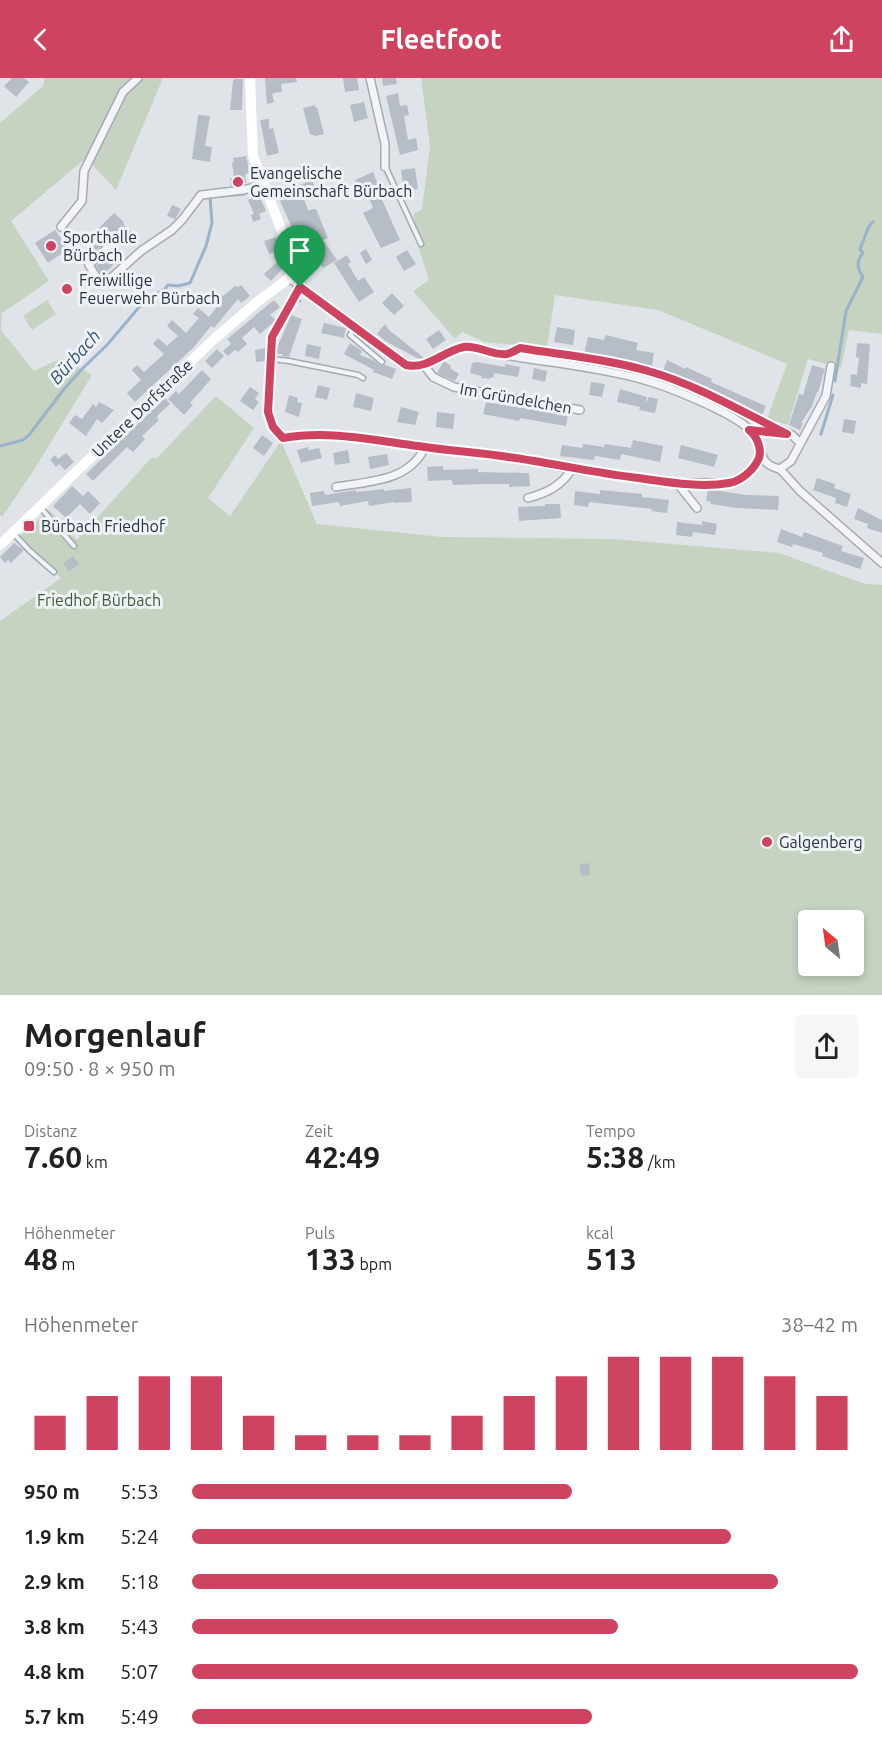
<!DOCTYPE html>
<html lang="de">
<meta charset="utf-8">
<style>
:root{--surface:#fff;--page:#f6f6f6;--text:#222;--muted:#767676;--accent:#ce4460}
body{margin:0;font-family:Ubuntu,sans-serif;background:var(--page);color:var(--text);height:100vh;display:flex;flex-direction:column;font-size:22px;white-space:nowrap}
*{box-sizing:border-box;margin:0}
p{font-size:20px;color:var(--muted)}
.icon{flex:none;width:33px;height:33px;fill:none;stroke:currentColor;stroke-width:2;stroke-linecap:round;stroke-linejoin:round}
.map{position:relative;height:917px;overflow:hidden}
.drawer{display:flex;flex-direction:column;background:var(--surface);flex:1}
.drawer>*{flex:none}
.needle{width:39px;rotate:331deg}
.controls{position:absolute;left:798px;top:832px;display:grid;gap:12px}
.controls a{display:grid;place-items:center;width:66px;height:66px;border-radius:6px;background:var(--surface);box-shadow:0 3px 9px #0003;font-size:30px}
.pin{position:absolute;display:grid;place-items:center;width:51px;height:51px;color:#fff;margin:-62px -26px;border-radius:50% 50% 50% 0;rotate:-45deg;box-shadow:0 0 6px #0007}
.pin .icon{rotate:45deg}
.round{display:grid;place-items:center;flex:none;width:63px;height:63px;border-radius:6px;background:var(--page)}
.head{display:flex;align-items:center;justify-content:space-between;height:102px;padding:0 24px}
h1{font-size:33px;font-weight:600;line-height:45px}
.stats{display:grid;grid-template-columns:repeat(3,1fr);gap:9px;height:102px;padding:6px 24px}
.stats div{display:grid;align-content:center}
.stats b{font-size:30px;font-weight:600}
.stats small{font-size:16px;font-weight:400}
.stats p{font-size:16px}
.chart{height:168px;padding:12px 24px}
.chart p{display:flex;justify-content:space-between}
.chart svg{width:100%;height:108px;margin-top:6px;stroke:var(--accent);stroke-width:6}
ul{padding:0 24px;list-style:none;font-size:20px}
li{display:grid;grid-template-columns:96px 72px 1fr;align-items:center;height:45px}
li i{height:15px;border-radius:8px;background:var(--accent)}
header{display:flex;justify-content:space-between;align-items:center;height:78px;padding:0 24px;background:var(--accent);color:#fff;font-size:27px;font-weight:600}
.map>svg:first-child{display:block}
</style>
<header><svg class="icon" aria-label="back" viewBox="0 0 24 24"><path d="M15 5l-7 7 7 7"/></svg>Fleetfoot<svg class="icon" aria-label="share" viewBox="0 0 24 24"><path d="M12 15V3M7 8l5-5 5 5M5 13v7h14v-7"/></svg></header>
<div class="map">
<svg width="882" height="917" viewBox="0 0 882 917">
<rect width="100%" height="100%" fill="#e0e4e9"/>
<!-- green -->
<g fill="#c6d3c1" fill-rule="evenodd">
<path d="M45 0H163L116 112 86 80 11 143 49 203 2 235 1 252 34 293 62 280 92 297 32 395 2 439 0 437V45L43 8Z"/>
<path d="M421 0H882V256L849 252 841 290 808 281 788 347 767 341 787 286 658 232 555 217 547 270 484 264 462 254 455 261 413 213 429 202 416 161 414 136 422 131 430 68Z"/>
<path d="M47 222 56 236 32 252 23 238Z"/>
<path d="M216 318 254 350 208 420 230 438 281 363 317 446 442 459 613 461 779 475 865 506 882 507V917H0V543L61 500 20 458 49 432 77 462 152 379 156 381ZM808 843H854V888H808Z"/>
</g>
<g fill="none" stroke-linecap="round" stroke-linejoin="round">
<!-- stream -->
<g stroke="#9bb3c9" stroke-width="3">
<path d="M297 222 300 223"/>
<path d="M835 303 846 233 863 199C857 191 856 183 863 175L860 171 869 148 873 144"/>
<path d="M821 356 833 317"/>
<path d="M0 368 23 362 29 357 64 311 83 290 107 267 146 221 165 211 168 207 178 208 190 205 206 168 212 145 210 119 244 116"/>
</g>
</g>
<!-- building -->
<g fill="#b7bdc6">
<path d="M12 0H24L29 4 16 19 4 8Z"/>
<path d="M265 0H296L297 4 281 6 282 14 268 16 272 15 274 24 267 26Z"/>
<path d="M343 0H357L359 12 345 14Z"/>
<path d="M382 0H396L397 6 383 8Z"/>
<path d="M235 1H243L242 32H230L233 2Z"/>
<path d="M398 15 400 28 407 27 409 37 404 38 408 62 416 60 418 72 400 77 386 18Z"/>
<path d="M364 24 368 40 354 44 350 27Z"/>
<path d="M315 27V30L317 29 324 56 316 58 310 56 303 30Z"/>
<path d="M198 37 210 38 205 68 212 69 210 84 192 81Z"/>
<path d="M269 41V51L273 50 279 75 267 78 260 42Z"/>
<path d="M246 78 250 95 245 96 246 105 231 108 230 100H234L232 84H234L233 80Z"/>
<path d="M281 90 284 99 275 102 272 93Z"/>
<path d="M415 90 418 111 404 113 401 92Z"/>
<path d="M373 94 381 115H379L400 162 381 170 363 135 373 130 365 109 359 111 355 102Z"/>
<path d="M313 102 314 110 300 111 308 132 316 131 328 160 323 162 337 182 323 190 321 187 312 193 302 176 308 172 301 151 294 154 280 123 294 117 291 110Z"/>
<path d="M259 117 266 133 259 136 261 141 253 144 251 137 254 136 248 122Z"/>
<path d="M172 127 181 131 175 141 167 138Z"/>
<path d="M114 135 124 144 123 146 139 160 126 161 123 164 119 160H99L104 165 96 173 86 163Z"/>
<path d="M55 152 68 171 48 185 35 165Z"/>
<path d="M276 159 281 172 269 176 264 163Z"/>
<path d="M366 171 372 182 366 186 360 175Z"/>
<path d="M407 172 416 186 404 193 396 179Z"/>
<path d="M112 173 118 182 105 195H100L96 188Z"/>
<path d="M347 177 351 184 348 186 358 203 364 199 374 214 359 224 334 185Z"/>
<path d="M278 183 284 189 271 203 264 196Z"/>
<path d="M241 207 250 218 241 225 238 221 214 250 211 248 194 269 135 324 127 315 141 302 132 292 137 287 144 294 164 276 153 266 158 260 167 268 178 258 167 248 172 242 186 255 199 240 193 236 198 230 209 239 219 226 211 221 217 214 223 218 235 208 239 209Z"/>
<path d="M392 215 404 228 394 237 382 225Z"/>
<path d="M274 222 280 229 270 237 275 241 274 244 260 256 254 249 242 260 247 266 238 274 235 272 228 278 223 273 231 266 227 261Z"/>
<path d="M291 237 302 241 289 279 282 278V276H277V270Z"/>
<path d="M324 245 346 250 344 260 321 255Z"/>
<path d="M385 246 389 252 424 280 419 281 385 263 377 256Z"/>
<path d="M557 249 575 252 573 267 554 264Z"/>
<path d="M439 252 446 262 433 271 426 261Z"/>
<path d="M606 257 638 265 636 272 654 275 652 288 613 279 612 281 584 276 588 259 604 262Z"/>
<path d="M350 265 362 273 360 277 373 282 381 288 385 287 396 291 392 301 373 294 374 292 344 276Z"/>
<path d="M857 265 870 266 867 306 861 305V310L850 308 851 296 857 297 859 280 856 279Z"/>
<path d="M307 266 321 269 319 281 305 278Z"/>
<path d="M266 270 265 283 256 284 255 272Z"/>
<path d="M217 271 224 278 212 290 205 283Z"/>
<path d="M667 282 685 291 686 289 712 301 711 304 766 328 762 337 663 293Z"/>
<path d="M444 283 451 288 450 290 459 296 455 303 437 295Z"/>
<path d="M477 284 505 289V286L520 289 518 299 494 295 493 300 490 299V301L481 300 482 298 470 295 472 285Z"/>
<path d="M812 287 825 291 824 294 818 314H817L812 328 801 345H803L800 352 789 347 799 316 803 317Z"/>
<path d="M534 290 547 293 545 304 532 301Z"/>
<path d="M202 292 211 301 190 325 193 327 184 337 168 321 176 313 179 316Z"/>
<path d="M591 304 605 306 602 319 589 317Z"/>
<path d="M318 307 330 310 327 322 315 319Z"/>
<path d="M250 309 259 315 255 321 259 324 253 332 240 323Z"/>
<path d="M620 311 647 319 646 325 649 319 658 321 655 335 639 332 640 329 617 324Z"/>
<path d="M356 315 374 320 371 333 353 329Z"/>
<path d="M289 317 298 320 297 324 302 325 299 339 285 334Z"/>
<path d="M165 320 170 326 158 337 157 340 159 342 142 358 145 361 133 374 127 369 93 403 86 396Z"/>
<path d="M99 324 114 332 102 345 97 341 86 358 69 345 75 337 82 341 93 326 96 329Z"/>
<path d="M486 324 568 337 566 348 520 340 519 343 483 336Z"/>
<path d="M401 329 419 334 415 347 397 344Z"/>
<path d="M437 334 455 336 453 351 436 349Z"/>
<path d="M844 341 856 343 854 356 842 354Z"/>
<path d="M262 357 273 365 264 378 253 370Z"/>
<path d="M633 362 663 368 660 384 621 376 620 382 595 378 594 382 560 378 562 367 582 370 583 366 604 369 605 366 631 370Z"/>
<path d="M681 367 718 377 714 389 678 380Z"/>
<path d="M308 369 309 372 319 370 322 380 301 385 297 372Z"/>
<path d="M348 372 350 385 335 387 333 375Z"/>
<path d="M66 375 74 384 65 392 59 386 56 389 50 382 55 377 58 381Z"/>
<path d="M387 376 389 387 370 391 368 379Z"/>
<path d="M443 388V392L478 391V394L529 395 530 408 509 409V406H486L453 407 452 402 428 403 427 389Z"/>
<path d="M817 400 835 406 834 410 851 416 847 429 835 425 836 420 813 412Z"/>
<path d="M72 408 83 418 88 413 100 425 90 436 80 426 66 440 53 428Z"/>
<path d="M411 410 412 424 394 425V424L369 428 368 423 340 428 339 424 312 428 310 415 324 413 325 417 356 412V414L384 411V413Z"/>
<path d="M708 411 746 417 779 418 778 432 737 430 711 426V424L706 423Z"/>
<path d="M600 412 642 416V419L669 422 667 435 651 433 652 431 589 424 588 429 574 427 575 413 600 416Z"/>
<path d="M545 426H560L561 440 519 443 518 429 545 428Z"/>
<path d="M858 430 882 442V455L867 450 868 446 854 441Z"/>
<path d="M702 443 717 446 715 457 693 454 692 459 676 457 677 444 702 447Z"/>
<path d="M781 451 802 459 804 454 843 468 841 473 864 480 860 491 822 478 823 475 793 466 792 469 777 464Z"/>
<path d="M14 465 24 472 11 485 8 482 5 485 0 479Z"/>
<path d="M73 478 79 486 69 494 63 485Z"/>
<path d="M589 785 590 797 581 798 579 787Z"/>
</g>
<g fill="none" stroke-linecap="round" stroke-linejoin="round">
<!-- lane casing -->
<g stroke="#a5abb3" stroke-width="7">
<g id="lane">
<path d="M386 90 421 166"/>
<path d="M355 249 350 257 382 284"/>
<path d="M272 281 289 283 358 297 363 300"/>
<path d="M40 429 74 468"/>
<path d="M13 455 30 473 54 494"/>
</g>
</g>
<!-- street casing -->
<g stroke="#a5abb3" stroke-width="10">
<g id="street">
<path d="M370 0 385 66V89"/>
<path d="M61 149 82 123 84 93 123 14 138 0"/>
<path d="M111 166 89 187 97 200 107 201 112 199 141 173 172 152 182 142 201 117 243 112 263 107"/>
<path d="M289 200 406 287C428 292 444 271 466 269 478 268 494 274 506 277 551 285 597 289 641 301 667 308 735 335 752 354 766 369 754 385 780 391"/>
<path d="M300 209 272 259 268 334 273 349 283 360 314 356 361 360 510 379 572 391 677 405H730L740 401 754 390 760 377"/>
<path d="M507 276 520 270 649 293 688 309 792 357 799 364"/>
<path d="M424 287 433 299 454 309 580 332"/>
<path d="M749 352 783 356"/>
<path d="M780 391 800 413 882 485"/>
<path d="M780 391 791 383 826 318 831 288"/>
<path d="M677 405 697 430"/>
<path d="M336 409C369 403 409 404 425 369"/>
<path d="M528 420C547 415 561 408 572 391"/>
</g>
</g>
<!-- lane -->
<use href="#lane" stroke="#f2f4f7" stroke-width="4"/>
<!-- street -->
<use href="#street" stroke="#f2f4f7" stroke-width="7"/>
<!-- secondary -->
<path stroke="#fff" stroke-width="10" d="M0 467 212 263 256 225 289 200 293 187 290 174 253 78 250 0"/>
</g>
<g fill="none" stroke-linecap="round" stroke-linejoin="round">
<!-- route casing -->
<g stroke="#fff" stroke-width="12">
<path id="route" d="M300 209 406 287C428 292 443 273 464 269 478 267 493 278 507 276 511 275 516 272 520 270 562 277 607 281 648 293 695 306 743 334 787 356L749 352C757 358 762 371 759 380 754 392 741 403 729 405 700 410 667 404 638 400 594 395 552 385 508 379 478 374 448 373 418 368 373 362 328 352 283 360L273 349 268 334 272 259Z"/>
</g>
<!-- route -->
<use href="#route" stroke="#ce4460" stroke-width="8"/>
</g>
<!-- markers -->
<g fill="#ce4460" stroke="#eff3f6" stroke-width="2">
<circle cx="238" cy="104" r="6"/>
<circle cx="51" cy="168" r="6"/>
<circle cx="67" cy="211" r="6"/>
<rect x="23" y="442" width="12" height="12" rx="3"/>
<circle cx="767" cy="764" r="6"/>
</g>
<g text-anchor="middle" stroke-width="6" stroke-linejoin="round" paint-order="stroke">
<!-- poi labels -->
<g font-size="16" fill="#283240" stroke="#eff3f6" text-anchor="start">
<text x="250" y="101">Evangelische<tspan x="250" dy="18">Gemeinschaft Bürbach</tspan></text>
<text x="63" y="165">Sporthalle<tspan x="63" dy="18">Bürbach</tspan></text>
<text x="79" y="208">Freiwillige<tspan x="79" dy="18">Feuerwehr Bürbach</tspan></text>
<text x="41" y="454">Bürbach Friedhof</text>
<text x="779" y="770">Galgenberg</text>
</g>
<!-- street labels -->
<g font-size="16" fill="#283240" stroke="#eff3f6">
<text transform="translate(516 320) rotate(10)" y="6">Im Gründelchen</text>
<text transform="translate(142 330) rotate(-44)" y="6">Untere Dorfstraße</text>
</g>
<!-- park labels -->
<g font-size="16" fill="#3f5c36" stroke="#eff3f6">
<text x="99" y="528">Friedhof Bürbach</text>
</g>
<!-- water labels -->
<g font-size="18" font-style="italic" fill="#325374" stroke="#eff3f6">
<text transform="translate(75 279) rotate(-48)" y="6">Bürbach</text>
</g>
</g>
</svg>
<div class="controls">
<a><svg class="needle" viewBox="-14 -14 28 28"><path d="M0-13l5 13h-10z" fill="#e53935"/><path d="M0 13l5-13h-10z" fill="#767676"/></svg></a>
</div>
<div class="pin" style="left:300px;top:209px;background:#1e9e55"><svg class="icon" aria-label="arrive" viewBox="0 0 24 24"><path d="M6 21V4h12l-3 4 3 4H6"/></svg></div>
</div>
<section class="drawer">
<div class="head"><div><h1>Morgenlauf</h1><p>09:50 · 8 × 950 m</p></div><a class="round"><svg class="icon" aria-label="share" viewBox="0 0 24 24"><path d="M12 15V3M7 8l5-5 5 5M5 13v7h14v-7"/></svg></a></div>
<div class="stats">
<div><p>Distanz</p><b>7.60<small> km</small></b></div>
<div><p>Zeit</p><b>42:49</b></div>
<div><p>Tempo</p><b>5:38<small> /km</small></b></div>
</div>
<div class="stats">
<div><p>Höhenmeter</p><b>48<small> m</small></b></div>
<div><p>Puls</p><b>133<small> bpm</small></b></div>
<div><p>kcal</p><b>513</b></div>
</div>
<div class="chart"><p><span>Höhenmeter</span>38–42 m</p>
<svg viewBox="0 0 160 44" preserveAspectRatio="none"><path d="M5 44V30M15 44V22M25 44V14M35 44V14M45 44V30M55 44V38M65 44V38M75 44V38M85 44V30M95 44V22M105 44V14M115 44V6M125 44V6M135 44V6M145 44V14M155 44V22"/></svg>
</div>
<ul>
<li><b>950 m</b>5:53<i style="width:57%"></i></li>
<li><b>1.9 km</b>5:24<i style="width:81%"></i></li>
<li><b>2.9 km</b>5:18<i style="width:88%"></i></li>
<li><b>3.8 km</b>5:43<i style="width:64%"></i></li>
<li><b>4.8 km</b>5:07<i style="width:100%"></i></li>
<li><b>5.7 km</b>5:49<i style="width:60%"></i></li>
</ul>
</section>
